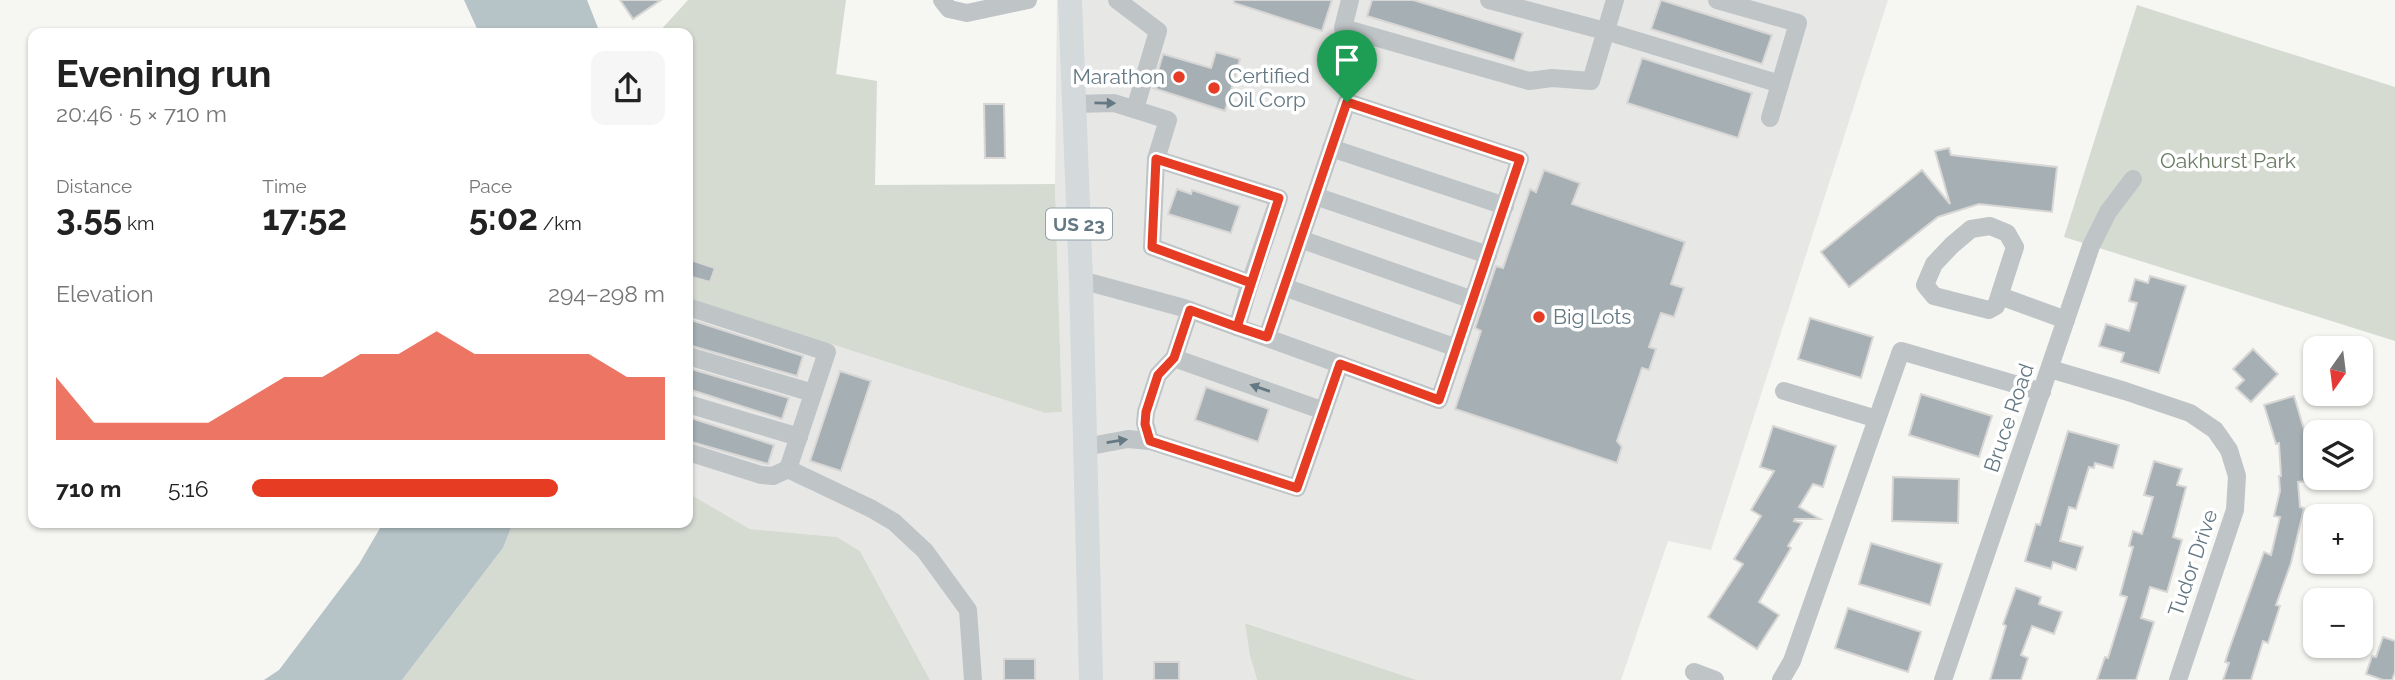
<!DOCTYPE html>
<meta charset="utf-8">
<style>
:root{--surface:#fff;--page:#f6f6f6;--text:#222;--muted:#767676;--accent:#e53c23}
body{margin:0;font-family:Raleway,sans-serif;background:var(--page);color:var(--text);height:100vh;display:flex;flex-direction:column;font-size:26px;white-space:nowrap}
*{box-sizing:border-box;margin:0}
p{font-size:23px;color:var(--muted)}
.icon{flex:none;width:38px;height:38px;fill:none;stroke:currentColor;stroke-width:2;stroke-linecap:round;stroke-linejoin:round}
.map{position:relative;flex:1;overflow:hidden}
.panel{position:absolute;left:28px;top:28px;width:665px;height:500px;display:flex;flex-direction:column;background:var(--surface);border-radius:14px;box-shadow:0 2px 5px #0004}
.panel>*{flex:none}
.needle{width:46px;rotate:194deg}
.tools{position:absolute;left:2303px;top:336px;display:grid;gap:14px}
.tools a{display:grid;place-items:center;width:70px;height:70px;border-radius:14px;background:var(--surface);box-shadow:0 2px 5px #0004;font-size:35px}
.pin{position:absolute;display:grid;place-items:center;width:60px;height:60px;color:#fff;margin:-72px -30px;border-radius:50% 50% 50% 0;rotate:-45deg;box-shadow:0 0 7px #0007}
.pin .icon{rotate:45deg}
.round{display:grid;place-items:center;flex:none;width:74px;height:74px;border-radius:14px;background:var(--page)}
.headline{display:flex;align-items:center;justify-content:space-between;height:119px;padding:0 28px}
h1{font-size:38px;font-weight:700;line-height:52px}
.figures{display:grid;grid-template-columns:repeat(3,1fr);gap:10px;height:119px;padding:7px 28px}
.figures div{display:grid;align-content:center}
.figures b{font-size:35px;font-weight:700}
.figures small{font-size:19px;font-weight:400}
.figures p{font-size:19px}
.chart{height:196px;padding:14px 28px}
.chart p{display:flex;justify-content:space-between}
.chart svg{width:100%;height:126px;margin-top:7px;fill:var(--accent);opacity:.7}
ul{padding:0 28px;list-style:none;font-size:23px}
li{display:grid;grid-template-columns:112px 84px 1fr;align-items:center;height:52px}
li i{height:18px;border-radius:9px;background:var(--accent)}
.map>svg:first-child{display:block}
</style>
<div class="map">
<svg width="2395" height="680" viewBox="0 0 2395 680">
<rect width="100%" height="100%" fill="#f6f6f3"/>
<!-- built -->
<path fill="#e7e7e6" d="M1057 0H1888L1711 550 1668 541 1621 680H1417L1246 623 1250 656 1257 680H930L860 551 837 537 750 529 688 493V298L1045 413 1062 412 1055 184Z"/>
<!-- green -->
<g fill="#d6dbd2">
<path d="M688 0H846L836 74 877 81 875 185 1055 184 1062 412 1045 413 688 298V33H658Z"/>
<path d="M2137 5 2395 87V341L2064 237Z"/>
<path d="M688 493 750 529 837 537 860 551 930 680H402L503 548 513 523H688Z"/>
<path d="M1245 623 1417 680H1257L1250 656Z"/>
</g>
<!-- water -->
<g fill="#b6c4c7">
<path d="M464 0H587L600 33H479Z"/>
<path d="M383 523H513L503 548 402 680H264L279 670 359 564Z"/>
</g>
<!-- building -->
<g fill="#a6b0b4" stroke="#d8d7d5" stroke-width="2">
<path d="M620 0H661L633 19Z"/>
<path d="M1234 0H1332L1322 31 1234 3Z"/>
<path d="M1372 0H1413L1523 33 1514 61 1367 16Z"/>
<path d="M1661 0 1772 35 1762 64 1651 29Z"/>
<path d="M1216 52 1240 59 1225 111 1153 88 1163 54 1211 68Z"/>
<path d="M1642 58 1752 93 1738 138 1627 103Z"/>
<path d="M984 104H1004L1005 158H985Z"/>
<path d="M1949 148 1951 155 2057 167 2052 212 1979 204 1938 217 1849 287 1821 252 1922 170 1950 204 1935 151Z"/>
<path d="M1544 170 1580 183 1572 204 1685 242 1671 284 1684 288 1674 317 1661 313 1649 347 1656 349 1649 370 1642 368 1617 441 1622 447 1617 463 1455 409 1481 331 1475 328 1496 266 1503 268 1530 189 1536 192Z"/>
<path d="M1177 189 1191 194 1192 190 1240 206 1231 233 1168 214Z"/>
<path d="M688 259 715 268 710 282 688 276Z"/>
<path d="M2150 276 2186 286 2159 373 2121 362 2124 353 2099 346 2106 324 2129 331 2137 303 2129 301 2135 279 2148 283Z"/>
<path d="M1810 318 1873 337 1861 378 1798 359Z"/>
<path d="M688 319 803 356 797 376 688 345Z"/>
<path d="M2253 349 2278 374 2251 402 2236 388 2244 380 2233 369Z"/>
<path d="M688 368 789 398 782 419 688 389Z"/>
<path d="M840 371 871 381 841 471 810 461Z"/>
<path d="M1206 387 1269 409 1258 442 1195 420Z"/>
<path d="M1921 394 1992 416 1979 457 1909 435Z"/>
<path d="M2294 396 2309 446 2311 481 2298 482 2300 507 2304 508 2291 563 2276 605 2280 606 2268 643 2263 641 2251 680H2223L2229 663 2225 662 2230 647 2264 552 2271 555 2280 517 2274 516 2280 491 2279 476H2281L2279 443 2276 444 2264 405Z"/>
<path d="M688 417 774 445 768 464 688 441Z"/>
<path d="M1773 426 1836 446 1823 487 1813 484 1799 507 1820 519H1795L1794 521 1802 523 1788 546 1791 548 1759 602 1779 615 1757 649 1708 617 1743 564 1734 559 1761 516 1751 510 1774 471 1760 467Z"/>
<path d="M2068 431 2119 445 2113 468 2095 463 2094 468 2089 467 2076 509 2069 507 2060 541 2083 547 2076 570 2053 562 2051 569 2025 561 2036 524 2040 525Z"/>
<path d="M2154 461 2182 469 2177 485 2186 487 2173 537 2182 540 2167 592 2150 587 2141 618 2154 622 2136 680H2097L2105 657 2108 658 2127 597 2120 595 2133 547 2129 546 2133 531 2142 534 2153 497 2144 495Z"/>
<path d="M1893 477 1959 479 1958 523 1892 521Z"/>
<path d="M1871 543 1942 564 1930 605 1859 584Z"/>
<path d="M2016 588 2041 597 2039 604 2062 612 2054 634 2032 626 2021 655 2028 658 2021 680H1990L2006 626 2003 624Z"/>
<path d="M1848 608 1921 632 1908 672 1835 648Z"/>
<path d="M2383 637 2395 641V672L2392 680H2383L2366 674 2372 656 2376 657Z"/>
<rect x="1004" y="659" width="31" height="21"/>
<rect x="1154" y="662" width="25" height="18"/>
</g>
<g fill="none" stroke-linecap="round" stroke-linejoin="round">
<!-- minor -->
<g stroke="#bfc4c7" stroke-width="18">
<path d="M942 0 949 9 967 13 1028 0"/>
<path d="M1117 0 1158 31 1135 109"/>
<path d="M1350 0 1343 28 1529 81 1552 78 1591 81 1615 0"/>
<path d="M1489 0 1605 31 1780 84"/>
<path d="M1717 0 1798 23 1770 118"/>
<path d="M1074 104 1114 103 1168 120 1156 159 1152 247 1250 283 1237 327"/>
<path d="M1331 148 1505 206"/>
<path d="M1156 159 1279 198 1250 283"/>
<path d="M1315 196 1488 255"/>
<path d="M1990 226 2007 233 2015 247 1996 306 1989 310 1934 296 1925 285 1934 264 1952 245 1971 229Z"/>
<path d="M1300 239 1473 300"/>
<path d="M1081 280 1184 308 1439 400 1520 159 1347 102 1267 337"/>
<path d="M1284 287 1457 348"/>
<path d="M2000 296 2066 320"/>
<path d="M688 307 827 352 788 469 872 509 894 522 925 551 968 610 973 680"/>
<path d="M688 356 813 393"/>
<path d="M1174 358 1324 411"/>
<path d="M2050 369 2125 391 2190 413 2215 430 2229 450 2237 476 2235 510 2178 680"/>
<path d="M1784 391 1877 419"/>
<path d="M688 404 799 437"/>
<path d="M1150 441 1145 423 1146 412 1158 375 1174 358 1190 310"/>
<path d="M1085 447 1128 439 1150 441 1297 488 1340 364"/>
<path d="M688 452 761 475 773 476 788 469"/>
<path d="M1694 672 1715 680"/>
<path d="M1781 680 1792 661 1901 351 2042 392"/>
<path d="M1943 680 2091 246 2108 212 2133 179"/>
</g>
<!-- highway -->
<path stroke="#d4d9dc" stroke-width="24" d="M1070 0 1081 280 1091 680"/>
</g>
<!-- one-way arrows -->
<defs><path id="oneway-solid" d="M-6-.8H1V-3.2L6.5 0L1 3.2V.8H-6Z" transform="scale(1.75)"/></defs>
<g fill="#657984">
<use href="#oneway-solid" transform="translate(1105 103) rotate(1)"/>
<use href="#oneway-solid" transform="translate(1260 388) rotate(-161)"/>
<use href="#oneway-solid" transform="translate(1117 441) rotate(-9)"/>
</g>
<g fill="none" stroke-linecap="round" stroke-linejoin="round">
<!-- route casing -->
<g stroke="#fff" stroke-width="14">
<path id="route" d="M1347 102 1267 337 1237 327 1251 283 1152 247 1156 159 1279 198 1237 327 1190 310 1174 358 1158 375 1146 412 1145 424 1150 441 1297 488 1340 364 1439 400 1520 159 1347 102"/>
</g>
<!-- route -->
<use href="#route" stroke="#e53c23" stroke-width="9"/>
</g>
<!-- markers -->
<g fill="#e53c23" stroke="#fff" stroke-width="2.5">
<circle cx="1179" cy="77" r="7"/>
<circle cx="1214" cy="88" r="7"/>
<circle cx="1539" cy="317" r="7"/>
</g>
<g text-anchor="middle" stroke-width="7" stroke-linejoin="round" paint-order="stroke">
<!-- shield labels -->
<rect fill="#fff" stroke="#93a1a9" stroke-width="2" x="1046" y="208.5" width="66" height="31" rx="5"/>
<g font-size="19" font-weight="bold" fill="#657984">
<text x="1079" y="231">US 23</text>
</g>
<!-- poi labels -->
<g font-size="21" fill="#657984" stroke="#fff" text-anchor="start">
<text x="1228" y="83">Certified<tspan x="1228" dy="24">Oil Corp</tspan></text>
<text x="1165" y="84" text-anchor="end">Marathon</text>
<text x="1553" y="324">Big Lots</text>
</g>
<!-- park labels -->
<g font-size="21" fill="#6b7b64" stroke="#fff">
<text x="2228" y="168">Oakhurst Park</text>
</g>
<!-- street labels -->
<g font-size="21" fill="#657984" stroke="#fff">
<text transform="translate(2009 418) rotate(-71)" y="7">Bruce Road</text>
<text transform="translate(2193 563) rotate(-71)" y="7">Tudor Drive</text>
</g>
</g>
</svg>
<div class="tools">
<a><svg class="needle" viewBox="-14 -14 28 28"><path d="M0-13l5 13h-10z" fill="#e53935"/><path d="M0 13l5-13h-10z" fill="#767676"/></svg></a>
<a><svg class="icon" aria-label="layers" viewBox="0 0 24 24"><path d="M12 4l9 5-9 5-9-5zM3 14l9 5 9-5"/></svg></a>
<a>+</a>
<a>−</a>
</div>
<div class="pin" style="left:1347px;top:102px;background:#1e9e55"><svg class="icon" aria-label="arrive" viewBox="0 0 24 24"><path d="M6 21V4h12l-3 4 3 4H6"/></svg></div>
<section class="panel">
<div class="headline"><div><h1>Evening run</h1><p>20:46 · 5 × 710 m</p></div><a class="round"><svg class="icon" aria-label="share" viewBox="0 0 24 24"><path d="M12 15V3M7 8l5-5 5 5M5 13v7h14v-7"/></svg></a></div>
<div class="figures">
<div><p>Distance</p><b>3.55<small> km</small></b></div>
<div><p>Time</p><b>17:52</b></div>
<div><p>Pace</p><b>5:02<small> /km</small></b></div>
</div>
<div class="chart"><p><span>Elevation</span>294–298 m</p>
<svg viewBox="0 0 160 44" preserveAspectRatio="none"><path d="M0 44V22L10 38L20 38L30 38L40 38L50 30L60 22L70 22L80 14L90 14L100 6L110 14L120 14L130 14L140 14L150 22L160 22V44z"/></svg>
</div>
<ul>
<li><b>710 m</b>5:16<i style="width:74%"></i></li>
</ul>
</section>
</div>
